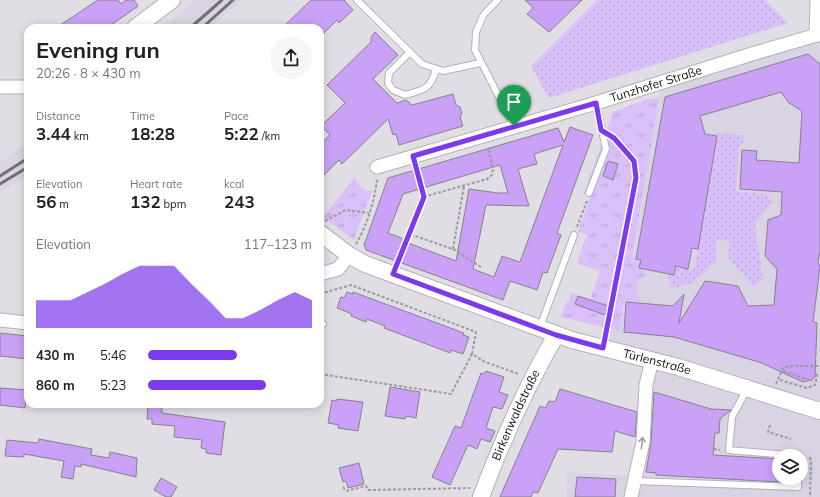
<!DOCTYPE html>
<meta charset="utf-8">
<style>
:root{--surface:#fff;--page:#f6f6f6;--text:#202124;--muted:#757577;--accent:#7c3aed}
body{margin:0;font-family:Mulish,sans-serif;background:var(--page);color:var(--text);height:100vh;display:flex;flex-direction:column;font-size:15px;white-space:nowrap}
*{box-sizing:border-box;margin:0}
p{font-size:13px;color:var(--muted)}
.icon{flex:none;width:22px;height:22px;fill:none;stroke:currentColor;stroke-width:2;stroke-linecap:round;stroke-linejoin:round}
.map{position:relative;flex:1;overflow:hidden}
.sheet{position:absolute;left:24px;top:24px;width:300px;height:384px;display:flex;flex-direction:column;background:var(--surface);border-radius:12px;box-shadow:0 2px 10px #0003}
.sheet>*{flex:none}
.controls{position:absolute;left:772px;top:449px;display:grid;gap:8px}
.controls a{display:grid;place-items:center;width:36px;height:36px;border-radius:50%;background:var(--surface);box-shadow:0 2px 10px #0003;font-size:20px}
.pin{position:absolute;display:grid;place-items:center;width:34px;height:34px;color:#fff;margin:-41px -17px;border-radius:50% 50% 50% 0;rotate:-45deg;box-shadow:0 0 4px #0007}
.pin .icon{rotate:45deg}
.round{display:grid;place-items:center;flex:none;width:42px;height:42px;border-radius:21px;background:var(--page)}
.head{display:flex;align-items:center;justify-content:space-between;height:68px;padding:0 12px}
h1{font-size:22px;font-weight:700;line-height:30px}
.stats{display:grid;grid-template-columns:repeat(3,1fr);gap:6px;height:68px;padding:4px 12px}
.stats div{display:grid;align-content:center}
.stats b{font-size:17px;font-weight:700}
.stats small{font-size:11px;font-weight:400}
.stats p{font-size:11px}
.chart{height:112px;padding:8px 12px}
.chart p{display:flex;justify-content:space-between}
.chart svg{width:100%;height:72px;margin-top:4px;fill:var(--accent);opacity:.7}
ul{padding:0 12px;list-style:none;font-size:13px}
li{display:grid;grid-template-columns:64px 48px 1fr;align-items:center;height:30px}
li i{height:10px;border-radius:5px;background:var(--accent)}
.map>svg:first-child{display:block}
</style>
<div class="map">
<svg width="820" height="497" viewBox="0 0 820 497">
<defs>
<pattern id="grass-dots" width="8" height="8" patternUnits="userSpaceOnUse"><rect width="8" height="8" fill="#dac0f9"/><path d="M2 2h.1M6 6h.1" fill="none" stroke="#baa4d5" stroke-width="1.8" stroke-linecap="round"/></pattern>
<pattern id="park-tufts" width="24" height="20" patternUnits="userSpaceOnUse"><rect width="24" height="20" fill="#dac0f9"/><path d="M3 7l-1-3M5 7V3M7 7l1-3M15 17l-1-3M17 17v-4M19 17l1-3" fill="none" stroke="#baa4d5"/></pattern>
</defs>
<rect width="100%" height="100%" fill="#e1dde5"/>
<!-- built -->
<g fill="#dad3e3" fill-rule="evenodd">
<path d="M195 0H241L210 28H162Z"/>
<path d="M820 39V497H566L568 472 639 476 655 357 606 346 609 329 620 331 659 98 660 86ZM779 456H801V478H779Z"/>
<path d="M28 142V175L0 192V163Z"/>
</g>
<!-- grass -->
<g fill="url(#grass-dots)">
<path d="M597 0H764L788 23 549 98 531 66Z"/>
<path d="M718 133 744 135 743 144 739 145 736 192 766 194 772 202 755 224 763 278 754 287 728 257 730 241 716 240 717 261 691 284 671 288 668 274 674 275 676 267 694 270Z"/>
</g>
<!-- park -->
<g fill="url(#park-tufts)">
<path d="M659 98 632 258 641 260 639 268 642 269 645 276C634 281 635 290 640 299L638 302H624L620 331 561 317 567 301H569L572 293 590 300 600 271 577 263 587 235 578 232 591 195 584 193 613 112 645 100Z"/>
<path d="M355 177C358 186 362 191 372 191L354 240 323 217Z"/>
</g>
<!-- building -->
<g fill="#c9a1f6" stroke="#85828a" fill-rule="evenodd">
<path d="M98 0H118L121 4 126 0H134L138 6 107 28H56Z"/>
<path d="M311 0H344L353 10 339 23 337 20 320 37V28H282Z"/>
<path d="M525 0H582L549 32 527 14 533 8Z"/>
<path d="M375 32 398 55 373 79 397 103 406 100 412 105 453 94 456 105 460 107 462 113 460 117 463 126 399 145 396 134 393 135 388 119 342 164 339 160 320 179V144L330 135 321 126 345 103 327 85 371 42V37Z"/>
<path d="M808 54 820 64V252L818 262 820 267 813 322 817 323 815 377 811 380 803 382 762 363 674 337 624 332 626 302 673 306 684 294 679 323 705 281 738 286 748 306 774 305 777 269 765 256 768 220 781 215 782 192 740 189 742 150 757 151 756 160 799 163 802 111 789 103 781 92 700 116 705 134 717 136 698 249 692 248 688 269 676 266 674 275 639 268 641 260 636 259 665 97Z"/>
<path d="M570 127 593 135 557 233 561 235 547 273 543 272 537 290 510 281 503 300 366 250 364 245 388 178 558 128 564 142ZM563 145 520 262 502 256 494 277 473 269 486 205 529 206 518 169 537 164 534 154ZM500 165 508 193H498L469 189 456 261 403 241 404 239 388 233 403 194Z"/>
<path d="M608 161 618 164 613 180 603 176Z"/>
<path d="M347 292 353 294V292L464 333 463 335 469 337 463 354 451 350 450 353 437 348 384 328 385 326 367 319 366 322 351 316 352 314 337 308 341 297 344 298Z"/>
<path d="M578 296 608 306 605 315 575 304Z"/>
<path d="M0 333 28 336V359L0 356Z"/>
<path d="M486 371 504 377 499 392 508 395 502 409 493 407 486 428 495 431 490 442 481 439 477 449 468 445 450 485 432 477 455 426 461 428 481 373 484 374Z"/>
<path d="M390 387 420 392 416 418 406 416 405 419 385 416Z"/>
<path d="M0 388 27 390 25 408 0 405Z"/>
<path d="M560 389 637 412 635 437 615 431 612 452 558 449 538 493 533 492 531 497H500L540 406 545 408 549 401 555 402Z"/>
<path d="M654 392 711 409 731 410 720 419 719 433H715L713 455 779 459V482L656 475V473L646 472 651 443Z"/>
<path d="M337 399 363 402 358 431 338 428 339 425 328 423 332 400 337 401Z"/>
<path d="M148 405 162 406V413L225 422 221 455 206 453V449L201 448 202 440 174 437 175 426 152 424V419H147Z"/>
<path d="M39 439 92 449 91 455 109 458 110 452 137 458 136 477 81 464V467L75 466 73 479 61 477 64 461 24 454V457L5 456 7 440 38 443Z"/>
<path d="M359 463 364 484 348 488 346 481 343 482 339 468Z"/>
<path d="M577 477 616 479 615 497H575Z"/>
<path d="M161 478 177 487 171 497H166L154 490Z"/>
</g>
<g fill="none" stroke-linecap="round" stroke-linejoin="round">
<!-- service casing -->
<g stroke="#b4b1b9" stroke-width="8">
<g id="service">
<path d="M357 0 422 64 443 71 480 63"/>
<path d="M498 0 484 14 476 32 475 50 514 126"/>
<path d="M410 52 389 73 388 83 393 90 405 95C424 90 431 89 436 69"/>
<path d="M589 193 606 149 596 103"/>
<path d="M320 323 323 324"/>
<path d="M540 327 574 235"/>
<path d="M747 389 732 417 729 450 799 456"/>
<path d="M636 481 798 487V478"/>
</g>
</g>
<!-- minor casing -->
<g stroke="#b4b1b9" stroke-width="15">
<g id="minor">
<path d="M816 35 817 0"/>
<path d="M0 87H28"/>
<path id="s1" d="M377 167 596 103 752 54 820 34"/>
<path d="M320 274 338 269 349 255"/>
<path d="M0 320 28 323"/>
<path d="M631 497 643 442 646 385 652 360"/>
</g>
</g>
<!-- tertiary casing -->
<g stroke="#b4b1b9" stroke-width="18">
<g id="tertiary">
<path d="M135 28 172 0"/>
<path id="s2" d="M320 233 349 255 365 264 572 340 678 367 820 411"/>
<path id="s3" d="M481 497C502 441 526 387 556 335"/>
</g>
</g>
<!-- path -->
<g stroke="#9b989e" stroke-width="2" stroke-dasharray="3 2" stroke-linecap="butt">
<path d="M416 169 423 197"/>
<path d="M325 221 346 210 369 213"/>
<path d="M577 227 587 201"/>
<path d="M356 244C367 225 375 201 377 178"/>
<path d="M453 249 464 186"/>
<path d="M398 261 409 234"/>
<path d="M481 267 453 249 409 234 423 197 487 179 492 175 493 169 488 148"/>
<path d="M320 294 351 285 476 332 472 354"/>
<path d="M606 334 636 178 634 161 613 137"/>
<path d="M783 371 812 381"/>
<path d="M320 374 451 394 472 354 485 362 519 374"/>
<path d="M780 380 807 388 815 385 817 374"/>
<path d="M776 384 783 368 789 366H818"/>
<path d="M770 425 768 432 791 439"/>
<path d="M714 449 720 450"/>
<path d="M810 457 811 462 810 497"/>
<path d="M343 487 346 491 366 486 368 490 470 488"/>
</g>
<!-- service -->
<use href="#service" stroke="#fff" stroke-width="6"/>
<!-- minor -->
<use href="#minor" stroke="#fff" stroke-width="13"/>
<!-- tertiary -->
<use href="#tertiary" stroke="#fff" stroke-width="16"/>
<!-- rail -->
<g stroke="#726f74" stroke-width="3">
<path d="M190 28 222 0"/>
<path d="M202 28 233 0"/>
<path d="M0 176 28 158"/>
<path d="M0 184 28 167"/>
</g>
</g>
<!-- one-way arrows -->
<defs><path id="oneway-shaft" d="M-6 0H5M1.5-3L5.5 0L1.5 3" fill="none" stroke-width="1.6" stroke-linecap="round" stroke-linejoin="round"/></defs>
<use stroke="#a09fa1" href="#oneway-shaft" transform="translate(642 443) rotate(-83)"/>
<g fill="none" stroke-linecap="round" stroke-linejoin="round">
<!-- route casing -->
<g stroke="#fff" stroke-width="8">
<path id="route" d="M596 103 601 130 614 138 634 161 636 178 603 348 556 335 393 274 424 197 413 156Z"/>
</g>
<!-- route -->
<use href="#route" stroke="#7c3aed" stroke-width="5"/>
</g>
<g text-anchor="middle" stroke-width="4" stroke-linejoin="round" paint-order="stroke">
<!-- street labels -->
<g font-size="12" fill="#111013" stroke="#eeeaf3">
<text dy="4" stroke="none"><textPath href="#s1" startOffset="291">Tunzhofer Straße</textPath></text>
<text dy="4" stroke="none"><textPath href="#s2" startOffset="363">Türlenstraße</textPath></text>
<text dy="4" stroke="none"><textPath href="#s3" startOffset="89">Birkenwaldstraße</textPath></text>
</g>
</g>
</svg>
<div class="controls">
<a><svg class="icon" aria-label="layers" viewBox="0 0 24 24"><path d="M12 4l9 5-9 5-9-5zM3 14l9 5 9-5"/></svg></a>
</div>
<div class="pin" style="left:514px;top:126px;background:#1e9e55"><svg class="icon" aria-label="arrive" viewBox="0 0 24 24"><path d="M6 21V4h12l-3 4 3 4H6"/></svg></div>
<section class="sheet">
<div class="head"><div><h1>Evening run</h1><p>20:26 · 8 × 430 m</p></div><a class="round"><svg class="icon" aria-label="share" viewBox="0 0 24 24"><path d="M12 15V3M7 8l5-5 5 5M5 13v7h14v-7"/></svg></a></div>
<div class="stats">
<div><p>Distance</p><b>3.44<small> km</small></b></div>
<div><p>Time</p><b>18:28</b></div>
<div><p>Pace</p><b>5:22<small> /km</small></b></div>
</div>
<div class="stats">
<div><p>Elevation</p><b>56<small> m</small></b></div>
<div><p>Heart rate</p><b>132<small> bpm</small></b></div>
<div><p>kcal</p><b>243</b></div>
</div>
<div class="chart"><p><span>Elevation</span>117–123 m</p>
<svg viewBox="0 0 160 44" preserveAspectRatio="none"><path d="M0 44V27L10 27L20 27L30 22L40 17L50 11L60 6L70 6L80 6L90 17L100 27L110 38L120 38L130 33L140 27L150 22L160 27V44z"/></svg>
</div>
<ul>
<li><b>430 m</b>5:46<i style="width:54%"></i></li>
<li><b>860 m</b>5:23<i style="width:72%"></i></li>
</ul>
</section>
</div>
